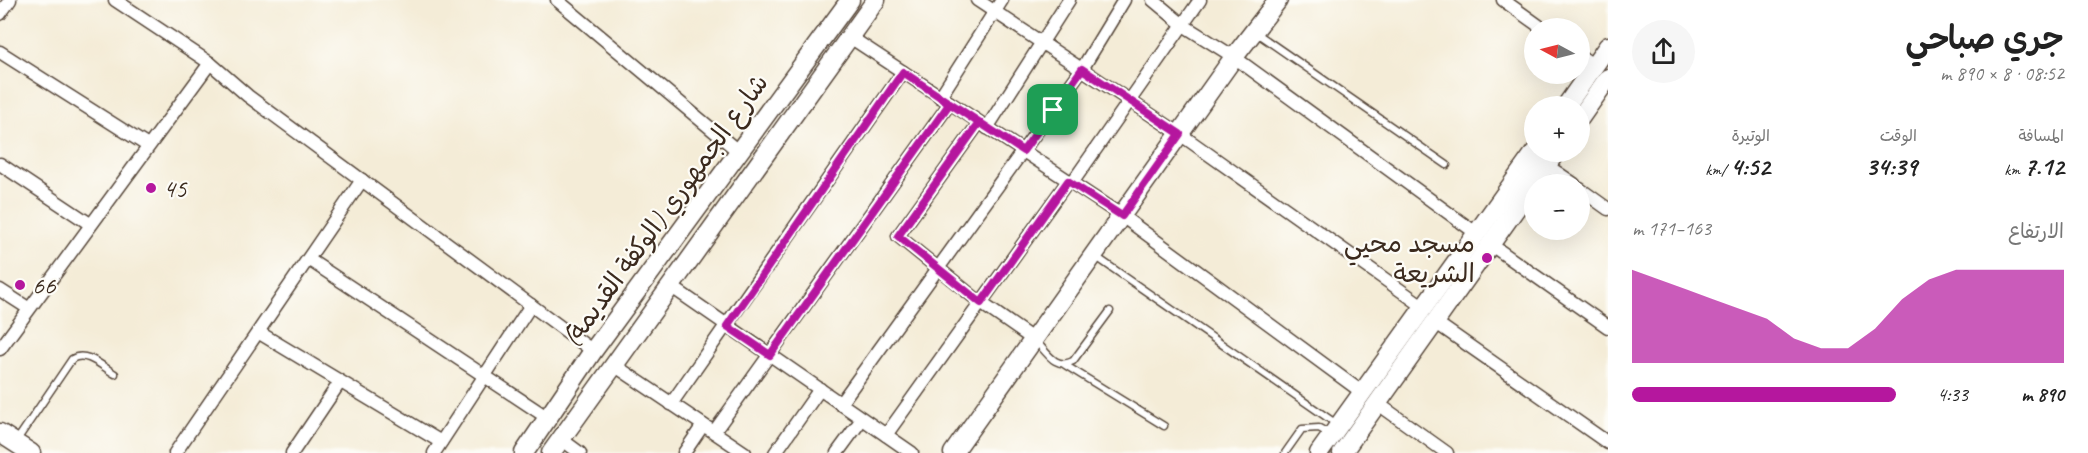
<!DOCTYPE html>
<html lang="ar">
<meta charset="utf-8">
<style>
:root{--surface:#fff;--page:#f6f6f6;--text:#222;--muted:#767676;--accent:#b5179e}
body{margin:0;font-family:Caveat,"Playpen Sans Arabic",sans-serif;background:var(--page);color:var(--text);direction:rtl;height:100vh;display:flex;flex-direction:column;font-size:22px;white-space:nowrap}
*{box-sizing:border-box;margin:0}
p{font-size:20px;color:var(--muted)}
.icon{flex:none;width:33px;height:33px;fill:none;stroke:currentColor;stroke-width:2;stroke-linecap:round;stroke-linejoin:round}
.map{position:relative;flex:1;overflow:hidden;direction:ltr}
.panel{display:flex;flex-direction:column;background:var(--surface);width:480px}
.panel>*{flex:none}
.needle{width:39px;rotate:277deg}
.controls{position:absolute;left:1524px;top:18px;display:grid;gap:12px}
.controls a{display:grid;place-items:center;width:66px;height:66px;border-radius:50%;background:var(--surface);box-shadow:0 6px 24px #0002;font-size:30px}
.pin{position:absolute;display:grid;place-items:center;width:51px;height:51px;color:#fff;margin:-26px;border-radius:12px;box-shadow:0 3px 9px #0006}
.round{display:grid;place-items:center;flex:none;width:63px;height:63px;border-radius:32px;background:var(--page)}
.headline{display:flex;align-items:center;justify-content:space-between;height:102px;padding:0 24px}
h1{font-size:33px;font-weight:600;line-height:45px}
.metrics{display:grid;grid-template-columns:repeat(3,1fr);gap:9px;height:102px;padding:6px 24px}
.metrics div{display:grid;align-content:center}
.metrics b{font-size:26px;font-weight:600}
.metrics small{font-size:16px;font-weight:400}
.metrics p{font-size:16px}
.chart{height:168px;padding:12px 24px}
.chart p{display:flex;justify-content:space-between}
.chart svg{width:100%;height:108px;margin-top:6px;fill:var(--accent);opacity:.7}
ul{padding:0 24px;list-style:none;font-size:20px}
li{display:grid;grid-template-columns:96px 72px 1fr;align-items:center;height:45px}
li i{height:15px;border-radius:8px;background:var(--accent)}
main{display:flex;flex:1;min-height:0}
.map>svg:first-child{display:block}
</style>
<main>
<section class="panel">
<div class="headline"><div><h1>جري صباحي</h1><p>08:52 · 8 × 890 m</p></div><a class="round"><svg class="icon" aria-label="share" viewBox="0 0 24 24"><path d="M12 15V3M7 8l5-5 5 5M5 13v7h14v-7"/></svg></a></div>
<div class="metrics">
<div><p>المسافة</p><b>7.12<small> km</small></b></div>
<div><p>الوقت</p><b>34:39</b></div>
<div><p>الوتيرة</p><b>4:52<small> /km</small></b></div>
</div>
<div class="chart"><p><span>الارتفاع</span>163–171 m</p>
<svg viewBox="0 0 160 44" preserveAspectRatio="none"><path d="M0 44V6L10 10L20 14L30 18L40 22L50 26L60 34L70 38L80 38L90 30L100 18L110 10L120 6L130 6L140 6L150 6L160 6V44z"/></svg>
</div>
<ul>
<li><b>890 m</b>4:33<i style="width:100%"></i></li>
</ul>
</section>
<div class="map">
<svg width="1608" height="453" viewBox="0 0 1608 453">
<rect width="100%" height="100%" fill="#fdfcf7"/>
<filter id="ink" filterUnits="userSpaceOnUse"><feTurbulence type="fractalNoise" baseFrequency=".0167" numOctaves="2"/><feDisplacementMap in="SourceGraphic" scale="12" xChannelSelector="R" yChannelSelector="G"/><feConvolveMatrix kernelMatrix="1 2 1 2 8 2 1 2 1" color-interpolation-filters="sRGB"/></filter>
<filter id="wash" filterUnits="userSpaceOnUse"><feTurbulence type="fractalNoise" baseFrequency=".008" numOctaves="4" result="noise"/><feDisplacementMap in="SourceGraphic" scale="24" xChannelSelector="R" yChannelSelector="G"/><feGaussianBlur stdDeviation="1.35" result="paint"/><feColorMatrix in="noise" values="0 0 0 0 0 0 0 0 0 0 0 0 0 0 0 0 0 1.4 0 .05"/><feComposite in="paint" operator="in"/></filter>
<g filter="url(#wash)">
<rect width="100%" height="100%" fill="#f4ecd7"/>
</g>
<g filter="url(#ink)">
<g fill="none" stroke-linecap="round" stroke-linejoin="round">
<!-- lane casing -->
<g stroke="#57473a" stroke-width="9">
<g id="lane">
<path d="M1255 32 1447 165"/>
<path d="M1095 256 1338 425"/>
<path d="M1036 341C1047 353 1056 370 1073 361L1110 311"/>
<path d="M1065 365 1164 426"/>
<path d="M17 440 72 359C86 350 103 367 115 374"/>
<path d="M1285 453 1302 429 1319 428 1330 434"/>
</g>
</g>
<!-- street casing -->
<g stroke="#57473a" stroke-width="15">
<g id="street">
<path d="M115 0 210 63 248 96 593 351"/>
<path d="M557 0 739 152"/>
<path d="M977 0 1180 134 1424 307"/>
<path d="M1153 0 1183 25 1234 57 1476 233"/>
<path d="M1503 0 1542 28"/>
<path d="M0 14 10 0"/>
<path d="M850 37 1122 216 1363 393"/>
<path d="M0 52 148 146"/>
<path d="M1580 56 1594 66"/>
<path d="M940 97 1002 0"/>
<path d="M979 123 898 236 981 303 1034 340"/>
<path d="M987 128 1069 0"/>
<path d="M0 164 90 224"/>
<path d="M1546 165 1574 184"/>
<path d="M1072 183 1200 0"/>
<path d="M1580 189 1608 209"/>
<path d="M1490 244 1608 327"/>
<path d="M308 259 548 418"/>
<path d="M672 287 912 453"/>
<path d="M0 290 28 308"/>
<path d="M1435 322 1608 443"/>
<path d="M258 332 441 442"/>
<path d="M0 349 210 63"/>
<path d="M614 365 745 453"/>
<path d="M1377 403 1447 453"/>
<path d="M671 404 903 72"/>
<path d="M840 404 1082 69 1124 0"/>
<path d="M714 432 950 103"/>
<path d="M886 435 1068 181"/>
<path d="M561 439 580 453"/>
<path d="M175 453 362 180"/>
<path d="M292 453 340 382"/>
<path d="M434 453 531 305"/>
<path d="M684 453 703 425"/>
<path d="M775 453 820 389"/>
<path d="M837 453 862 419"/>
</g>
</g>
<!-- secondary casing -->
<g stroke="#57473a" stroke-width="21">
<g id="secondary">
<path d="M1566 106 1608 46"/>
<path d="M1580 118 1608 78"/>
<path d="M0 433 31 453"/>
<path d="M524 453 593 351 850 0"/>
<path d="M551 453 876 0"/>
<path d="M953 453 1234 57 1278 0"/>
<path d="M1319 453 1535 152"/>
<path d="M1342 453 1556 152"/>
</g>
</g>
<!-- lane -->
<use href="#lane" stroke="#fff" stroke-width="6"/>
<!-- street -->
<use href="#street" stroke="#fff" stroke-width="12"/>
<!-- secondary -->
<use href="#secondary" stroke="#fff" stroke-width="18"/>
</g>
</g>
<g fill="none" stroke-linecap="round" stroke-linejoin="round" filter="url(#ink)">
<!-- route casing -->
<g stroke="#fff" stroke-width="12">
<path id="route" d="M1053 110 1023 151 950 103 770 355 727 326 903 72C928 89 954 106 979 123L898 236 981 303 1068 181 1122 216 1180 134 1082 69 1053 110"/>
</g>
<!-- route -->
<use href="#route" stroke="#b5179e" stroke-width="8"/>
</g>
<!-- markers -->
<g fill="#b5179e" stroke="#fdfcf7" stroke-width="2">
<circle cx="151" cy="188" r="6"/>
<circle cx="1487" cy="258" r="6"/>
<circle cx="20" cy="285" r="6"/>
</g>
<g text-anchor="middle" stroke-width="4.5" stroke-linejoin="round" paint-order="stroke">
<!-- poi labels -->
<g font-size="26" fill="#3b2a1e" stroke="#fdfcf7" text-anchor="start">
<text x="163" y="197">45</text>
<text x="1475" y="252" text-anchor="end">مسجد محيي<tspan x="1475" dy="30">الشريعة</tspan></text>
<text x="32" y="294">66</text>
</g>
<!-- street labels -->
<g font-size="26" fill="#3b2a1e" stroke="#fdfcf7">
<text transform="translate(665 210) rotate(-54)" y="9">شارع الجمهوري (الوكفة القديمة)</text>
</g>
</g>
</svg>
<div class="controls">
<a><svg class="needle" viewBox="-14 -14 28 28"><path d="M0-13l5 13h-10z" fill="#e53935"/><path d="M0 13l5-13h-10z" fill="#767676"/></svg></a>
<a>+</a>
<a>−</a>
</div>
<div class="pin" style="left:1053px;top:110px;background:#1e9e55"><svg class="icon" aria-label="arrive" viewBox="0 0 24 24"><path d="M6 21V4h12l-3 4 3 4H6"/></svg></div>
</div>
</main>
